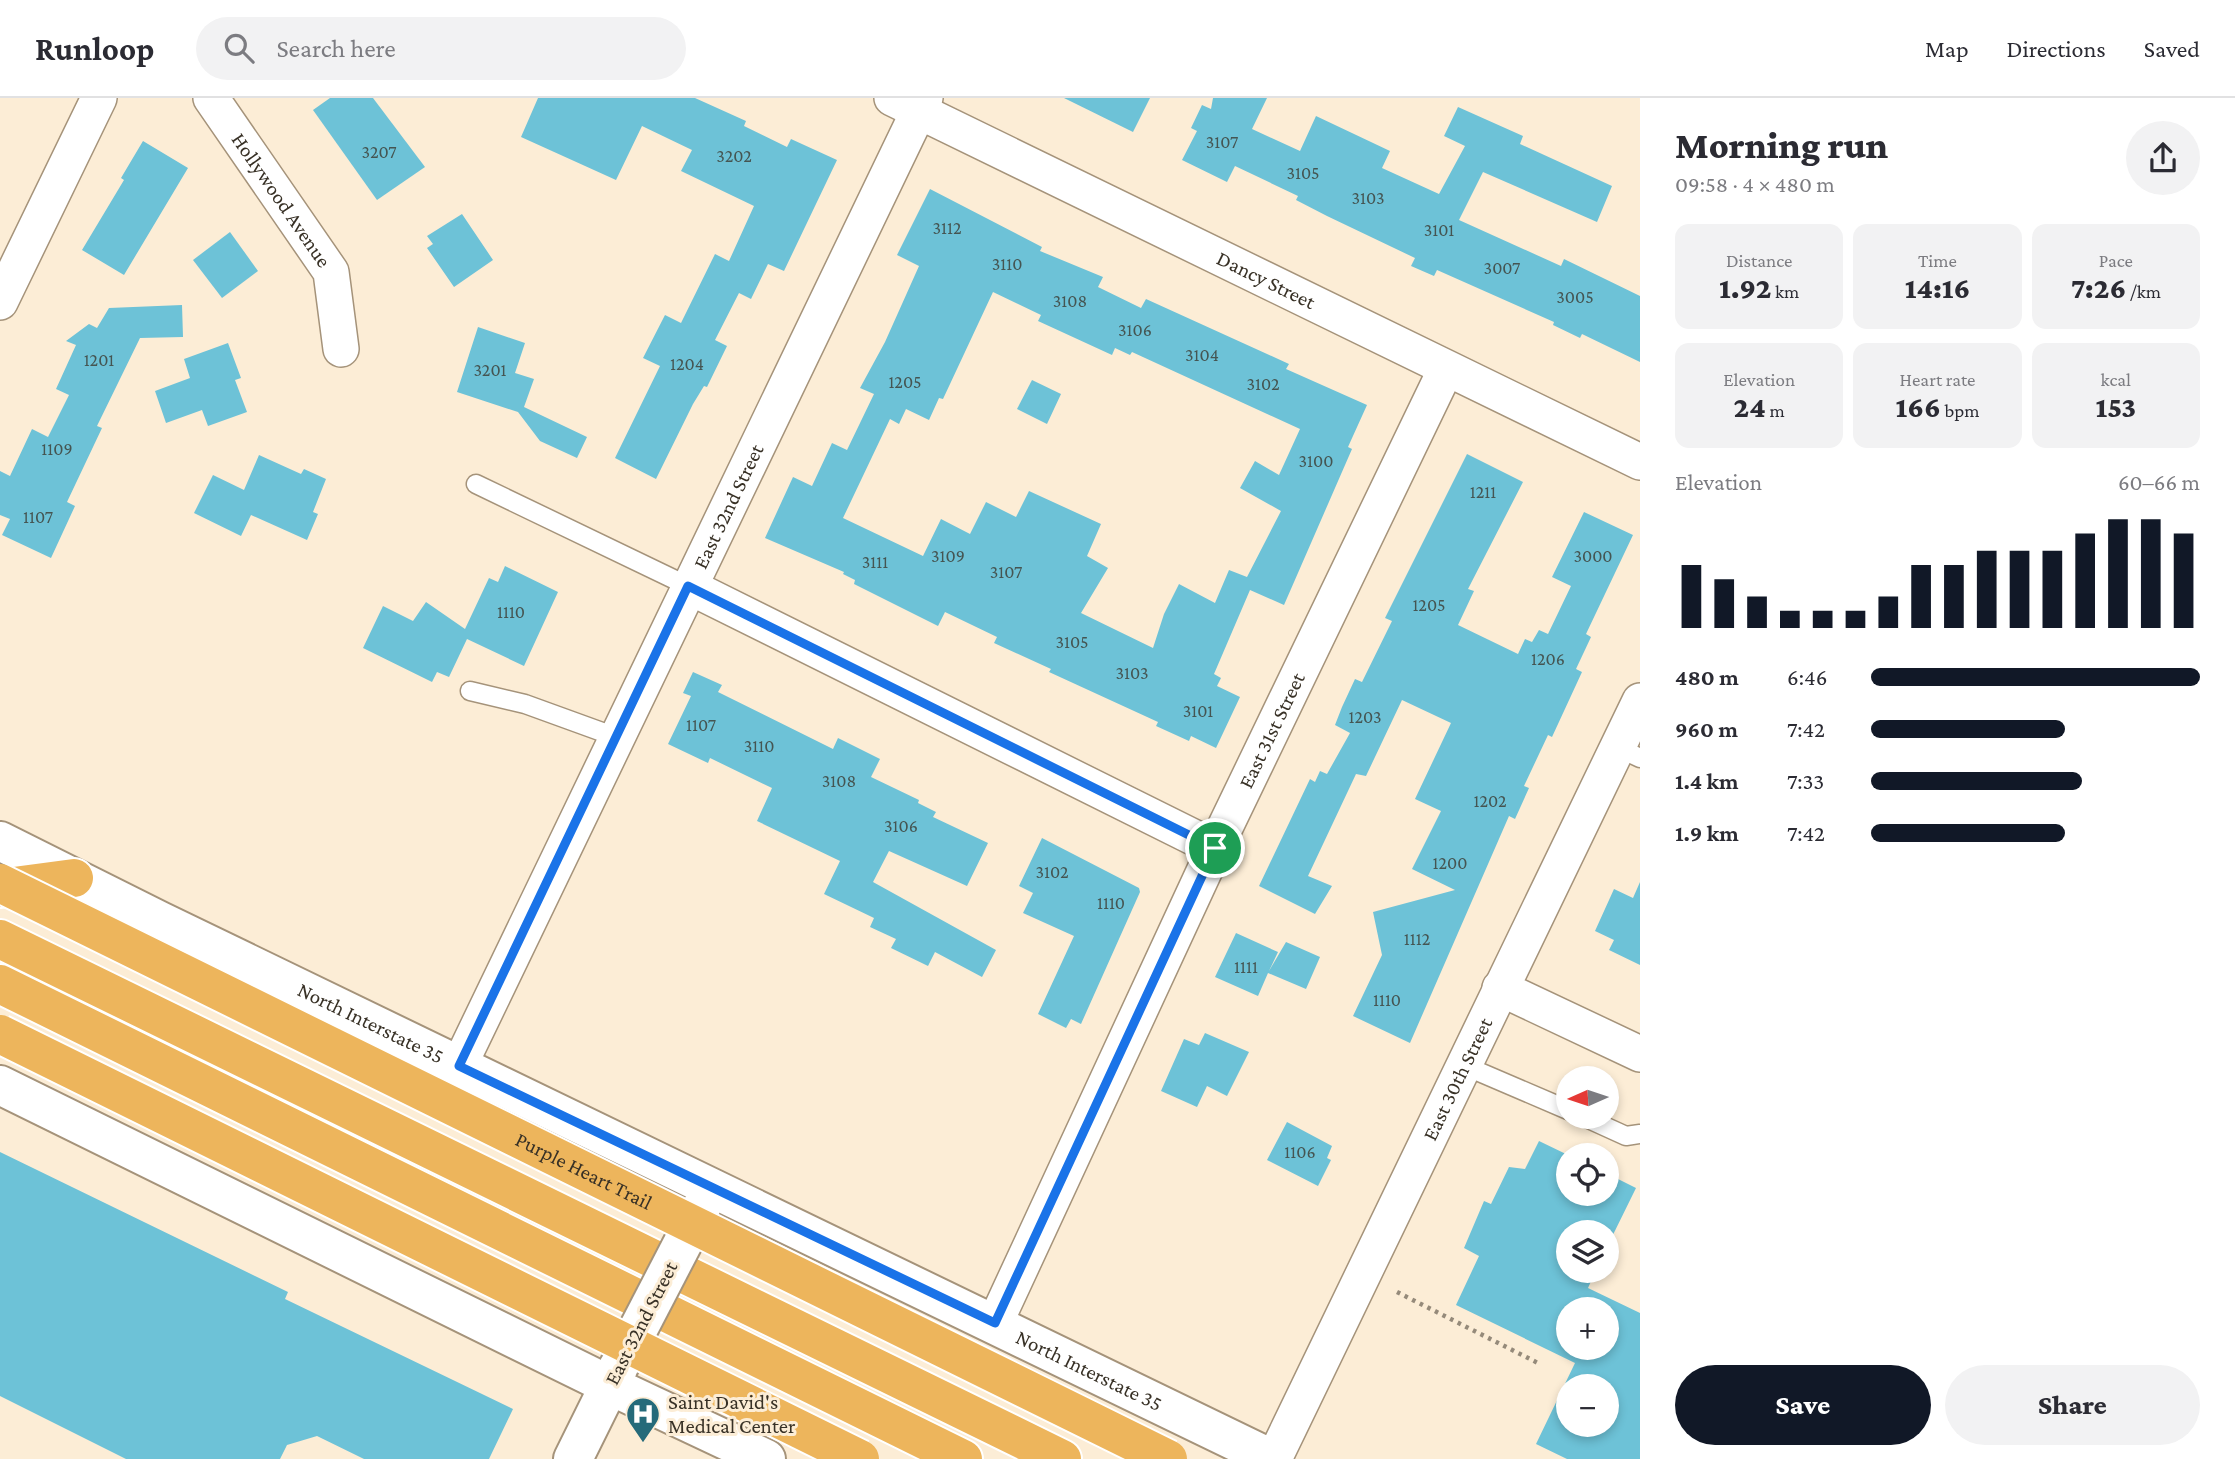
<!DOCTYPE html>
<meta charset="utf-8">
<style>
:root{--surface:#fff;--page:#f2f2f3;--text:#2b2b33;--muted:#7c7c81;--line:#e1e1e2;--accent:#111827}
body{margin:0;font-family:"Crimson Pro",serif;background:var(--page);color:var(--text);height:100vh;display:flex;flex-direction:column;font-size:26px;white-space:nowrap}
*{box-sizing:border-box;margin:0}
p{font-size:23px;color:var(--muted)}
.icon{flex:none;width:38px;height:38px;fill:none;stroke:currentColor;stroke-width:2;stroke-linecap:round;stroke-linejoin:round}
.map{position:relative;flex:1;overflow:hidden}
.panel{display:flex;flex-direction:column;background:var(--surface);width:595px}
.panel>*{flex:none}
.needle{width:46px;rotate:267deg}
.controls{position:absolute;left:1556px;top:968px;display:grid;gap:14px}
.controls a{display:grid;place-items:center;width:63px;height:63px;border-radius:50%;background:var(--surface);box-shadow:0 4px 10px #0003;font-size:35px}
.pin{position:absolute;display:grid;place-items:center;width:60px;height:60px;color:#fff;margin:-30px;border:4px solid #fff;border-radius:50%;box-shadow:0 2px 7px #0007}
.round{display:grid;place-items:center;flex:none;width:74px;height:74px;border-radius:37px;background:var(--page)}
.summary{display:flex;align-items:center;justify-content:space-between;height:119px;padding:0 35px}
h1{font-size:38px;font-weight:800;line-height:52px}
.stats{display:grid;grid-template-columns:repeat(3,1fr);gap:10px;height:119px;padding:7px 35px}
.stats div{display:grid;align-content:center;border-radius:14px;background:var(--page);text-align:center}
.stats b{font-size:30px;font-weight:800}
.stats small{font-size:19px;font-weight:400}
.stats p{font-size:19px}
.chart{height:196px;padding:14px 35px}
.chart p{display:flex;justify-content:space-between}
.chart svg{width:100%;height:126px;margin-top:7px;stroke:var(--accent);stroke-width:6}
.primary-button{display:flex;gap:14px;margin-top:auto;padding:14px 35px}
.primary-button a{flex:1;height:80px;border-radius:42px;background:var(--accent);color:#fff;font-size:28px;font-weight:800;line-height:80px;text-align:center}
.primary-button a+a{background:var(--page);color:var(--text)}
ul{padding:0 35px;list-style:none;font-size:23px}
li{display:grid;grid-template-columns:112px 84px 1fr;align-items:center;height:52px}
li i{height:18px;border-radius:9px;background:var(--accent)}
header{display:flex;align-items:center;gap:42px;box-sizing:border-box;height:98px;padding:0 35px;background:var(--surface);border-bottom:2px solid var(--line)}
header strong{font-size:33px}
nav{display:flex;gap:38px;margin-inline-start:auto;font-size:24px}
.search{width:490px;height:63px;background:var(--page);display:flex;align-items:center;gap:18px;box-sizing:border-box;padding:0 24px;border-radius:38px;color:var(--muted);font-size:26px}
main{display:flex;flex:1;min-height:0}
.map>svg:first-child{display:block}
</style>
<header>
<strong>Runloop</strong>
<div class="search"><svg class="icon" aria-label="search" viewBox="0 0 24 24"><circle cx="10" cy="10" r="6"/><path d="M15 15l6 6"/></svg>Search here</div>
<nav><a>Map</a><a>Directions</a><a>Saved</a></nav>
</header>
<main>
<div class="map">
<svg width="1640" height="1361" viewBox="0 0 1640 1361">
<rect width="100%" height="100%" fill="#fcedd6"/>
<!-- building -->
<g fill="#6dc2d7" fill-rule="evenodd">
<path d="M330 0H373L425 69 377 102 313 12Z"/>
<path d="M538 0H695L746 23 744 28 787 49 791 41 837 62 784 173 768 166 751 201 739 195 715 242 727 248 707 289 704 288 693 306 656 381 615 360 660 268 643 260 665 217 681 225 715 156 729 163 754 108 681 73 692 52 642 28 616 82 521 39Z"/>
<path d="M1064 0H1150L1133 34Z"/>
<path d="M1213 0H1267L1252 31 1300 53 1316 18 1390 53 1382 70 1439 96 1465 48 1444 38 1458 9 1523 38 1520 46 1612 88 1597 124 1483 74 1459 122 1561 168 1564 161 1640 198V264L1582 236 1580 240 1553 227 1554 224 1437 172 1434 178 1411 168 1415 160 1327 118 1296 102 1298 98 1235 68 1227 84 1182 62 1197 33 1191 30 1202 7 1211 11Z"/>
<path d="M143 43 188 70 124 177 82 152 124 82 121 80Z"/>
<path d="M930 91 1042 149 1040 153 1103 179 1098 189 1141 210 1146 201 1289 266 1286 271 1367 307 1348 349 1352 351 1284 507 1250 492 1214 576 1221 580 1217 588 1240 599 1216 650 1191 638 1189 643 1156 628 1158 624 1049 574 1051 571 994 545 997 539 945 514 938 528 854 486 855 482 843 476 844 474 765 440 793 379 812 388 832 345 847 352 874 296 860 290 885 244 919 168 897 157ZM993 194 1041 217 1038 223 1112 257 1115 250 1130 257 1132 254 1300 331 1279 377 1255 363 1240 390 1281 413 1247 479 1229 472 1215 505 1179 486 1164 516 1153 550 1081 515 1108 470 1087 458 1101 426 1029 393 1016 419 986 404 970 436 941 421 923 458 843 420 890 321 899 326 906 311 929 322 939 300 943 301Z"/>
<path d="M462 116 493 162 454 189 427 150 433 146 427 138Z"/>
<path d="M230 134 258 173 222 200 193 162Z"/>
<path d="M182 207 183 239 140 240 97 328 102 330 67 404 75 408 51 460 2 437 10 421 0 417V373L10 378 32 331 48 339 69 297 56 291 76 247 66 243 89 226 97 230 109 210Z"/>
<path d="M478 229 525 245 515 275 534 281 524 309 587 339 577 360 540 343 518 314 457 294Z"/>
<path d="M228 245 241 280 235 282 247 314 208 328 202 312 166 325 155 293 190 280 184 261Z"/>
<path d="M1032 282 1061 296 1047 326 1017 311Z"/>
<path d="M1467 356 1523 384 1468 491 1474 493 1458 527 1518 556 1525 541 1532 544 1539 532 1548 536 1571 488 1552 479 1584 414 1633 437 1586 536 1591 539 1576 571 1582 574 1552 639 1548 637 1524 688 1529 690 1515 721 1509 718 1410 945 1353 918 1382 857 1373 814 1455 792 1412 771 1441 713 1415 701 1451 625 1402 602 1366 678 1356 676 1308 778 1332 788 1315 816 1259 788 1310 681 1315 684 1320 673 1327 676 1350 635 1335 627 1342 609 1355 581 1362 584 1392 523 1385 520Z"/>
<path d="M259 357 301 376 304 371 326 381 313 414 318 416 307 442 251 417 241 438 194 415 213 377 244 392Z"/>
<path d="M505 468 558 494 524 568 467 541 449 579 437 574 432 584 363 550 383 508 413 523 426 504 465 531 489 480 498 484Z"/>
<path d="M693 574 722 587 718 594 833 651 838 640 880 661 871 679 919 702 918 705 936 714 933 719 988 745 967 788 889 753 873 784 996 852 982 879 935 854 928 868 891 850 896 841 870 829 874 820 824 796 840 763 757 723 772 690 710 660 708 665 668 646 691 598 683 595Z"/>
<path d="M1042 740 1139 790 1140 794 1081 926 1071 921 1066 930 1038 916 1074 838 1023 815 1033 795 1019 788Z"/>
<path d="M1640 784V867L1609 852 1614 842 1595 833 1614 791 1633 800Z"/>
<path d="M1236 835 1278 854 1269 873 1286 844 1320 859 1306 891 1268 875 1258 898 1215 879Z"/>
<path d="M1205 935 1249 954 1227 998 1207 988 1197 1009 1161 993 1184 941 1199 947Z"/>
<path d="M1287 1024 1332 1048 1327 1060 1331 1062 1318 1088 1267 1062Z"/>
<path d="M1539 1043 1568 1057V1096H1606V1075L1636 1090 1606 1151V1134H1568V1172H1596L1588 1190 1640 1215V1361H1567L1536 1346 1575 1265 1456 1207 1479 1158 1464 1150 1484 1103 1491 1106 1509 1069 1525 1071ZM1568 1211H1606V1250H1568ZM1568 1288H1606V1326H1568Z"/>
<path d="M0 1054 288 1194 285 1201 513 1311 489 1361H364L317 1338 287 1347 280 1361H126L0 1298Z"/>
</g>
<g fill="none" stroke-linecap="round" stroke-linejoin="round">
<!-- lane casing -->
<g stroke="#a5937a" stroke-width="21">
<g id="lane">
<path d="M476 386 688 488"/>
<path d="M470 593 525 606 616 639"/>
<path d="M1617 649 1640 660"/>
<path d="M1463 967 1568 1012"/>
<path d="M1582 1018 1626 1038 1640 1036"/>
</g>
</g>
<!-- street casing -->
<g stroke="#a5937a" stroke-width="38">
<g id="street">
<path id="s1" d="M211 0 331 174 341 251"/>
<path id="s2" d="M892 0 1640 364"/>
<path d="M0 204 99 0"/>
<path d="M688 488 1215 750"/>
<path d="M1500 890 1640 956"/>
<path id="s3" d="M459 968 925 0"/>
<path id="s4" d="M995 1225 1215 750 1446 271"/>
<path id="s5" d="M1274 1361 1640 603"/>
</g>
</g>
<!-- secondary casing -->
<g stroke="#a5937a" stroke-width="42">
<g id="secondary">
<path id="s6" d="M0 743 160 823 1272 1361"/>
<path d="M0 987 609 1287 766 1361"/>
<path d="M573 1361 619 1268"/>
</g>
</g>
<!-- highway casing -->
<g stroke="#fff" stroke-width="42">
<g id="highway">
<path d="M0 790 74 780"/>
<path d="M0 841 1062 1361"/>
<path d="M0 886 963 1361"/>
</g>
</g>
<!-- path -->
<path stroke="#958a7a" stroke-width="4.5" stroke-dasharray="3.5 5" stroke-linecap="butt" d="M1397 1194 1538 1265"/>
<!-- lane -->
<use href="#lane" stroke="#fff" stroke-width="18"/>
<!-- street -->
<use href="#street" stroke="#fff" stroke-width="35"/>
<!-- secondary -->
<use href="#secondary" stroke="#fff" stroke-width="38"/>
<!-- highway -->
<use href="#highway" stroke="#edb55c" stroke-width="38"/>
<!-- secondary-bridge casing -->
<g stroke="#a5937a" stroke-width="42" stroke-linecap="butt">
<path id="secondary-bridge" d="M619 1268 701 1110"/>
</g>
<!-- highway-bridge casing -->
<g stroke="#fff" stroke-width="42" stroke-linecap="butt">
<g id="highway-bridge">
<path id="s7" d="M0 785 1168 1361"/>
<path d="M0 936 860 1361"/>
</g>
</g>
<!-- secondary-bridge -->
<use href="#secondary-bridge" stroke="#fff" stroke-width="38"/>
<!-- highway-bridge -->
<use href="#highway-bridge" stroke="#edb55c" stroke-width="38"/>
</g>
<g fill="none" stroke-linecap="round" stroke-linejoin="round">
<!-- route casing -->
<g stroke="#fff" stroke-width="14">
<path id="route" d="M688 488 1215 750 995 1225 459 968Z"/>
</g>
<!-- route -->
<use href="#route" stroke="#1a73e8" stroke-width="9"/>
</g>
<!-- icons -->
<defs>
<g id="hospital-pin" transform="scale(1.75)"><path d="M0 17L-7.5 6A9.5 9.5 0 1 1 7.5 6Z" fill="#256a7a" stroke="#fcedd6"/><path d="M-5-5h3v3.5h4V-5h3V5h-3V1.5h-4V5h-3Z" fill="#fff"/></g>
</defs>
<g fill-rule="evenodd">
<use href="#hospital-pin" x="643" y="1316"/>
</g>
<g text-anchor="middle" stroke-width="6" stroke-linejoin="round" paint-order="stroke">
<!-- number labels -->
<g font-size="18" fill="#455552">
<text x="1222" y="50">3107</text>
<text x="379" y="60">3207</text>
<text x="734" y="64">3202</text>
<text x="1303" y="81">3105</text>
<text x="1368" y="106">3103</text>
<text x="947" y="136">3112</text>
<text x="1439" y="138">3101</text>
<text x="1007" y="172">3110</text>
<text x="1502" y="176">3007</text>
<text x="1575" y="205">3005</text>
<text x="1070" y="209">3108</text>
<text x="1135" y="238">3106</text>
<text x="1202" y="263">3104</text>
<text x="99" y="268">1201</text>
<text x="687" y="272">1204</text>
<text x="490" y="278">3201</text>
<text x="905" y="290">1205</text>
<text x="1263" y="292">3102</text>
<text x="57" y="357">1109</text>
<text x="1316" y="369">3100</text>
<text x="1483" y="400">1211</text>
<text x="38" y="425">1107</text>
<text x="948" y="464">3109</text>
<text x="1593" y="464">3000</text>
<text x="875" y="470">3111</text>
<text x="1006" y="480">3107</text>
<text x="1429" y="513">1205</text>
<text x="511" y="520">1110</text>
<text x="1072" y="550">3105</text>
<text x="1548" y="567">1206</text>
<text x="1132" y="581">3103</text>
<text x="1198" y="619">3101</text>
<text x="1365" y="625">1203</text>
<text x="701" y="633">1107</text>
<text x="759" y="654">3110</text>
<text x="839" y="689">3108</text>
<text x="1490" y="709">1202</text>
<text x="901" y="734">3106</text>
<text x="1450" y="771">1200</text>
<text x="1052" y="780">3102</text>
<text x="1111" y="811">1110</text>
<text x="1417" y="847">1112</text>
<text x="1246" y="875">1111</text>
<text x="1387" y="908">1110</text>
<text x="1300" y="1060">1106</text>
</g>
<!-- street labels -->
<g font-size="21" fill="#383126" stroke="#fcedd6">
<text dy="7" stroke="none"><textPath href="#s1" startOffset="124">Hollywood Avenue</textPath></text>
<text dy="7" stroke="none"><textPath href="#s2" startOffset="416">Dancy Street</textPath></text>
<text dy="7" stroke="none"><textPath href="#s3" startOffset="621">East 32nd Street</textPath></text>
<text dy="7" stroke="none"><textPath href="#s4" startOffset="654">East 31st Street</textPath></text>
<text dy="7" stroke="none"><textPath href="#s6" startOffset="413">North Interstate 35</textPath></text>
<text dy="7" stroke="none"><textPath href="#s5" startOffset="422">East 30th Street</textPath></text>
<text dy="7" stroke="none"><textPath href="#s7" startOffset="651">Purple Heart Trail</textPath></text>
<text transform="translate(641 1225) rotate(-63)" y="7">East 32nd Street</text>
<text dy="7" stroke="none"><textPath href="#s6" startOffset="1211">North Interstate 35</textPath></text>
</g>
<!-- poi labels -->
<g font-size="21" fill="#383126" stroke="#fcedd6" text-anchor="start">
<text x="668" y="1311">Saint David's<tspan x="668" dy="24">Medical Center</tspan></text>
</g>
</g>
</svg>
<div class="controls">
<a><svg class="needle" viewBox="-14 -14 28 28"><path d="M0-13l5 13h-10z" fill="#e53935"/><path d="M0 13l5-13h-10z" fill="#7c7c81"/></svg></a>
<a><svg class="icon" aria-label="locate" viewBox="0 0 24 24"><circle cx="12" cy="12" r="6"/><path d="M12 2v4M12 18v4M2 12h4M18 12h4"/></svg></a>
<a><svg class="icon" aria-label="layers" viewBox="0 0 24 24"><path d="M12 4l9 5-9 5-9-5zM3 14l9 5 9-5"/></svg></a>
<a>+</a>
<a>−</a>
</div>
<div class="pin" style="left:1215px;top:750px;background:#1e9e55"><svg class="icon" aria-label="arrive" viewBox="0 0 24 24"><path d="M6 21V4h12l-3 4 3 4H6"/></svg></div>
</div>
<section class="panel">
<div class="summary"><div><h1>Morning run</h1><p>09:58 · 4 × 480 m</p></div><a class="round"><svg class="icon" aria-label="share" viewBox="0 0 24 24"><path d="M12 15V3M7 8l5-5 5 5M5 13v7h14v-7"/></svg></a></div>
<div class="stats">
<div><p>Distance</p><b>1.92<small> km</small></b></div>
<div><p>Time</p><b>14:16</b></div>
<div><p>Pace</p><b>7:26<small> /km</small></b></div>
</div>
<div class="stats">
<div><p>Elevation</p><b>24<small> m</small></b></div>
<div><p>Heart rate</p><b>166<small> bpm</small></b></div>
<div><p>kcal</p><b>153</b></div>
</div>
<div class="chart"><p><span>Elevation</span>60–66 m</p>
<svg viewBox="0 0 160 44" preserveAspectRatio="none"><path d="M5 44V22M15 44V27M25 44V33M35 44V38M45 44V38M55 44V38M65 44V33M75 44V22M85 44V22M95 44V17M105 44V17M115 44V17M125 44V11M135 44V6M145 44V6M155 44V11"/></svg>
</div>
<ul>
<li><b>480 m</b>6:46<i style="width:100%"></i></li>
<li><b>960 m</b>7:42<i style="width:59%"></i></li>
<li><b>1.4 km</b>7:33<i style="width:64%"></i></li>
<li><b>1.9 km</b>7:42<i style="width:59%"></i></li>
</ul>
<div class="primary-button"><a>Save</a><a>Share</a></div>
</section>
</main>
